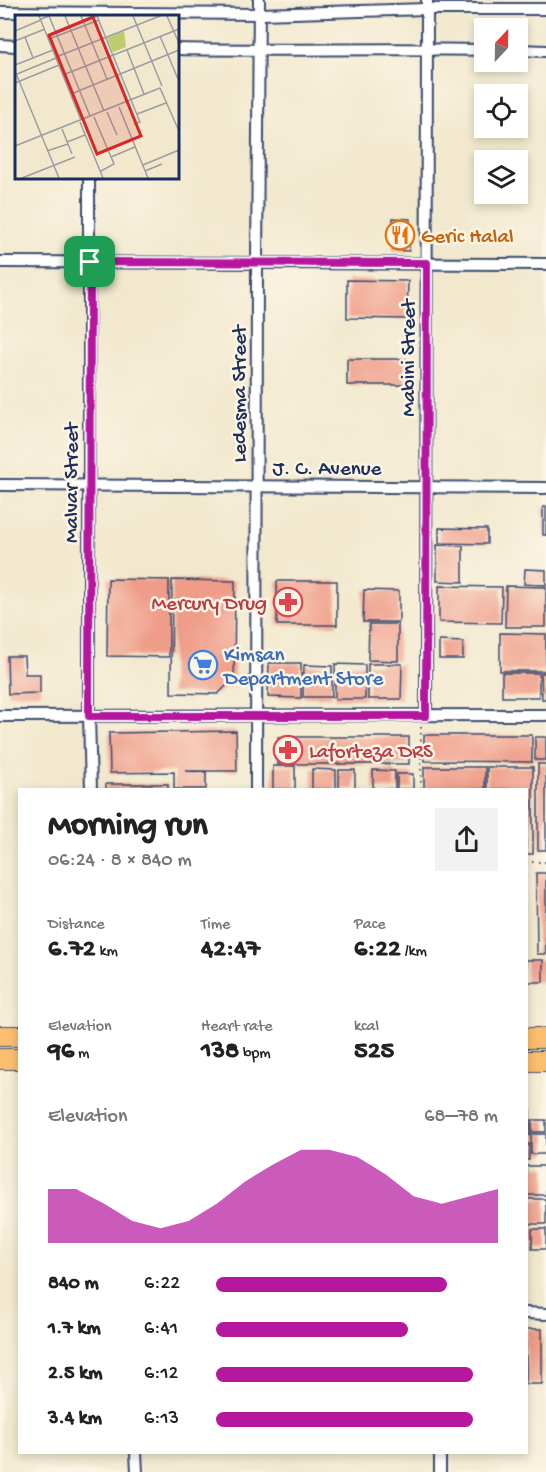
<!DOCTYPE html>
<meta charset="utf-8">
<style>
:root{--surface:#fff;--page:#f2f2f2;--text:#222;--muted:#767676;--accent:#b5179e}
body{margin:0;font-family:"Gochi Hand",sans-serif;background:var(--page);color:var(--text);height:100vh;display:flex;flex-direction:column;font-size:22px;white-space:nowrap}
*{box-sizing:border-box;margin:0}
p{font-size:20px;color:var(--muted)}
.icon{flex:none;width:33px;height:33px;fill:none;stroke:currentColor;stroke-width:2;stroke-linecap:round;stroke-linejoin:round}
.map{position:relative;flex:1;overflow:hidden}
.details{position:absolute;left:18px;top:788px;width:510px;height:666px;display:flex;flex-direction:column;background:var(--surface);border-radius:0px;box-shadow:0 3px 9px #0003}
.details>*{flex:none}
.needle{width:39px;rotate:22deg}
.controls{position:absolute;left:474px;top:18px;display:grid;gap:12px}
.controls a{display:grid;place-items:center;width:54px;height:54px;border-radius:0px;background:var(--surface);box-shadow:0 3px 9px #0003;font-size:30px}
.pin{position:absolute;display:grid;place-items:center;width:51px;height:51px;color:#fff;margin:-26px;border-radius:12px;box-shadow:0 3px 9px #0006}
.round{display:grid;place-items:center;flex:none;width:63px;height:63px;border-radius:0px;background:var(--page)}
.overview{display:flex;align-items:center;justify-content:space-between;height:102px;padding:0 30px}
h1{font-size:33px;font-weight:700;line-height:45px}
.metrics{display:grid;grid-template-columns:repeat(3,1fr);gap:9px;height:102px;padding:6px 30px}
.metrics div{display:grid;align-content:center}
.metrics b{font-size:26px;font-weight:700}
.metrics small{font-size:16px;font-weight:400}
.metrics p{font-size:16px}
.chart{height:168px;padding:12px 30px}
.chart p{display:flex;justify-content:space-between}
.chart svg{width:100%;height:108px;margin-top:6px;fill:var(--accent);opacity:.7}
ul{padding:0 30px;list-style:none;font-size:20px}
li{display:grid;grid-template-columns:96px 72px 1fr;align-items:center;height:45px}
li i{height:15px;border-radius:8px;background:var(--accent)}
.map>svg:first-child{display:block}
</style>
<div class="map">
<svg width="546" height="1472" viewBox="0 0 546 1472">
<rect width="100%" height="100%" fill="#fcf5e5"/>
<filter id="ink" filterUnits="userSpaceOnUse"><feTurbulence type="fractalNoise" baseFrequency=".0167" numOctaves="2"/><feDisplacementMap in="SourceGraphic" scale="12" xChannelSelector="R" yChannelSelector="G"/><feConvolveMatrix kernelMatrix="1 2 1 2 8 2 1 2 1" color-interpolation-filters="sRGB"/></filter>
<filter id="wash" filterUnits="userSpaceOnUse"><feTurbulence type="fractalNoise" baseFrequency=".008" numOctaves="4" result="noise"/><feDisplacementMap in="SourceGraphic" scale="24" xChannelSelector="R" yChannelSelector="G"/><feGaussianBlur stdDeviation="1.35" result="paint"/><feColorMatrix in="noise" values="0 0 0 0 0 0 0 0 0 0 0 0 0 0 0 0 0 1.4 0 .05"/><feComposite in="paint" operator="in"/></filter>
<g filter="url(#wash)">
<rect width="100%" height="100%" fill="#f1e8cd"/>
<g id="blocks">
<!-- building -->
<g fill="#ef9c88">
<path d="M393 218 410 219 409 251 393 250Z"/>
<path d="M347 280 408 281 407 319 347 318Z"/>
<rect x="347" y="359" width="59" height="26"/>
<rect x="543" y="507" width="3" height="28"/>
<path d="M439 528 487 529V544L439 543Z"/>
<path d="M437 545 463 546V582L437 581Z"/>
<path d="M525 569 546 570V585L524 584Z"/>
<path d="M108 579 169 580V657L107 656Z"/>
<path d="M172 580 235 581 234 678 218 694 171 693Z"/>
<rect x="277" y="581" width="60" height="44"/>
<path d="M439 586 502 587 501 623 439 622Z"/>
<path d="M506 586 546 587V627H505Z"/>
<path d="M364 590 399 591V622H363Z"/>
<path d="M369 624H398V661L368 660Z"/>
<path d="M500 633 546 634V671H500Z"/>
<path d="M439 641 463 642V659H439Z"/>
<path d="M7 656H24L25 674H40V693L8 694Z"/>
<path d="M269 663H301V698L268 697Z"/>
<path d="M335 664 365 665V699H335Z"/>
<path d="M368 664H402L401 699H368Z"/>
<path d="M304 665 332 666V697H303Z"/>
<rect x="502" y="673" width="37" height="24"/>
<path d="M541 673H546V699H542Z"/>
<path d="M236 731 237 771H185L206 772V789H174V772L110 773 109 733Z"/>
<path d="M424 735H532V762L424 761Z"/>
<rect x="278" y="737" width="131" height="27"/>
<rect x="535" y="737" width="11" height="23"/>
<rect x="538" y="764" width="8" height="86"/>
<rect x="273" y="766" width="22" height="23"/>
<rect x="424" y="767" width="61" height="22"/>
<path d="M487 767H533V854H526V789H487Z"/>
<path d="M312 769 336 770V789H312Z"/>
<rect x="339" y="770" width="16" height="19"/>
<path d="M373 770 395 771V789H373Z"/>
<rect x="397" y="774" width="16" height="15"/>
<rect x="106" y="784" width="62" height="5"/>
<path d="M536 873H546V954H537Z"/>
<rect x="526" y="960" width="17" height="22"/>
<rect x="526" y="1106" width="4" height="29"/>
<rect x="532" y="1120" width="14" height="12"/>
<rect x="531" y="1134" width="15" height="20"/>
<rect x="526" y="1144" width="3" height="16"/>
<rect x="526" y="1166" width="20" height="29"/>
<rect x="526" y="1199" width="20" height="25"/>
<rect x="532" y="1229" width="14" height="20"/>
<rect x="526" y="1329" width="16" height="55"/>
</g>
</g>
</g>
<g filter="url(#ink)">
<use href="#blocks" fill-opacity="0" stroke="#3b4b6f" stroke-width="1.5"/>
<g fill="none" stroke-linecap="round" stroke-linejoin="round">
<!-- street casing -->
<g stroke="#3b4b6f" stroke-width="14">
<g id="street">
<path d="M0 12 260 14 427 9H546"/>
<path d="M0 45 16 46"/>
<path d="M177 49C280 51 382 48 484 50"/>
<path d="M518 50 546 51"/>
<path d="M89 177V716L91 789"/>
<path d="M0 262 546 264"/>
<path d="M0 485 546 488"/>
<path d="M426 715 427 0"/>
<path d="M0 716 546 715"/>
<path d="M256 789 257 263 259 0"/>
<path d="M526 1313 546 1314"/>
<path d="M136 1452 137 1472"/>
<path d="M440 1452V1472"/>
</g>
</g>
<!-- highway casing -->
<g stroke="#3b4b6f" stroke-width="22">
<g id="highway">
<path d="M0 1036H20"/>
<path d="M526 1038H546"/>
<path d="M0 1059H20"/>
<path d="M526 1061H546"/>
</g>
</g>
<!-- path -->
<g stroke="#3b4b6f" stroke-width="2" stroke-dasharray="1.5 4.5" stroke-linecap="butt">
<path d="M421 727V789"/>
<path d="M526 862H546"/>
</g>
<!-- street -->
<use href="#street" stroke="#fff" stroke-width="10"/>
<!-- highway -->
<use href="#highway" stroke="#fbbd6e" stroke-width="20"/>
</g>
</g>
<g fill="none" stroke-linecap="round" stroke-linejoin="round" filter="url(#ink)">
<!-- route casing -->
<g stroke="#fff" stroke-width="12">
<path id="route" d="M90 262 427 263 426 716H89Z"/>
</g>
<!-- route -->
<use href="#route" stroke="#b5179e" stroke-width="8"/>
</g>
<!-- icons -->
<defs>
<g id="restaurant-ring" transform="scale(1.5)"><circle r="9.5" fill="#fcf5e5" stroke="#e8710a" stroke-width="1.5"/><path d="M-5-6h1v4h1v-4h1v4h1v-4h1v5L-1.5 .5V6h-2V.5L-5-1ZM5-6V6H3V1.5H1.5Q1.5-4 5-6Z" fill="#e8710a"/></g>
<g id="pharmacy-ring" transform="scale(1.5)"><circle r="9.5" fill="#fcf5e5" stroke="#e0444e" stroke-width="1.5"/><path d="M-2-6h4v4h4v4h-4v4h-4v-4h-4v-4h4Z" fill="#e0444e"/></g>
<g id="supermarket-ring" transform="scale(1.5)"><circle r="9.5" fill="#fcf5e5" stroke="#3f7fe0" stroke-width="1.5"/><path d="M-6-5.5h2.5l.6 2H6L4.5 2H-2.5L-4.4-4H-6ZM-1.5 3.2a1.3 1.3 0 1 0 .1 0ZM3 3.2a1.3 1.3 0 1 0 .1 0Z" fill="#3f7fe0"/></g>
</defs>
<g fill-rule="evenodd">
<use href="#restaurant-ring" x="400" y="235"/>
<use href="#pharmacy-ring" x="288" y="602"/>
<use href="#supermarket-ring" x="203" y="665"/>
<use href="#pharmacy-ring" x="288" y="750"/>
</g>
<g text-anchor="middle" stroke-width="5" stroke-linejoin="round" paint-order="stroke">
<!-- food labels -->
<g font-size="21" fill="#c56008" stroke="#fcf5e5" text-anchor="start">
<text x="421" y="242">Geric Halal</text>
</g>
<!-- street labels -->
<g font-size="21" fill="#1b2f5e" stroke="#fcf5e5">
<text transform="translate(407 358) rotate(-90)" y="7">Mabini Street</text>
<text transform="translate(238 394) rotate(-90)" y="7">Ledesma Street</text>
<text x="327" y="474">J. C. Avenue</text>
<text transform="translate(70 483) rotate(-90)" y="7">Malvar Street</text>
</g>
<!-- health labels -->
<g font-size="21" fill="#be3a42" stroke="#fcf5e5" text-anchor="end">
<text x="267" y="609">Mercury Drug</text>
<text x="309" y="757" text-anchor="start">Laforteza DRS</text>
</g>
<!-- shop labels -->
<g font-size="21" fill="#366cbe" stroke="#fcf5e5" text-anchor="start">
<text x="224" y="660">Kimsan<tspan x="224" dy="24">Department Store</tspan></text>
</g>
</g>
<!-- overview -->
<g transform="translate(15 15)">
<rect width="164" height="164" fill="#f1e8cd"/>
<path d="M109 16 111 32 98 37 92 23Z" fill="#becc6e"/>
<path fill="none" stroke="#9b9ea1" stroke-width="1.5" d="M24 1 66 105M50 1 89 96M66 1 92 64M82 1 125 107 119 109M118 1 147 71M152 1 164 28M26 4 34 1 75 101M0 16 26 5M145 21 163 64M10 22 18 43 38 35M33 22 82 1M34 24 84 5M0 26 30 14M112 35 129 79M41 42 145 1M0 50 18 43M0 56 44 163M2 59 41 43M48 60 164 14M0 68 44 50M145 73 164 116M56 79 164 35M104 92 133 163M92 97 102 120M122 99 151 88M79 102 99 149 86 156M65 107 88 163M47 114 57 139M52 127 70 120M0 131 145 73M32 136 53 129M96 142 120 132M128 150 164 135M130 156 147 149M7 163 60 142"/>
<path fill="#d62828" fill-opacity="0.15" stroke="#d62828" stroke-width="3" d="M78 2 126 121 82 139 34 20Z"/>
<rect width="164" height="164" fill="none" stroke="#1b2f5e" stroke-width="3"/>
</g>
</svg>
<div class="controls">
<a><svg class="needle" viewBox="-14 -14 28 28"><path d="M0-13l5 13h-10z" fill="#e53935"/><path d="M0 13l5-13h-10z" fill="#767676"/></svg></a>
<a><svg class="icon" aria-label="locate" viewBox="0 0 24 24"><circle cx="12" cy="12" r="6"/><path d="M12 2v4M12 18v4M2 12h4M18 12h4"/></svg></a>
<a><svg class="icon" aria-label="layers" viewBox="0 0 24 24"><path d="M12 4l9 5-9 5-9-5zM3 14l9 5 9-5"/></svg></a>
</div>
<div class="pin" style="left:90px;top:262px;background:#1e9e55"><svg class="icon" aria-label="arrive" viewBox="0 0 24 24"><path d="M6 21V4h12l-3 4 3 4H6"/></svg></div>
<section class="details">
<div class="overview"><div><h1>Morning run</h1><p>06:24 · 8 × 840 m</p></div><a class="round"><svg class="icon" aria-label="share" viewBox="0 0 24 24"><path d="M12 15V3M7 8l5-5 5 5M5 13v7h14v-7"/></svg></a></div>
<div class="metrics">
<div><p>Distance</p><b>6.72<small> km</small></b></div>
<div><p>Time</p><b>42:47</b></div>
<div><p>Pace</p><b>6:22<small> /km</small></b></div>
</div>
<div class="metrics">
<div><p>Elevation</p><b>96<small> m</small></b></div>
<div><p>Heart rate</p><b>138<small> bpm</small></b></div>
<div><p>kcal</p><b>525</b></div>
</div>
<div class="chart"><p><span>Elevation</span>68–78 m</p>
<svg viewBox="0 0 160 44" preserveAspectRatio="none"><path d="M0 44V22L10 22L20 28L30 35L40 38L50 35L60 28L70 19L80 12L90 6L100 6L110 9L120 16L130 25L140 28L150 25L160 22V44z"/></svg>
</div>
<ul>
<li><b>840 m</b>6:22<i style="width:82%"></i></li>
<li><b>1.7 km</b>6:41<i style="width:68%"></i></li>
<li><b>2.5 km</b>6:12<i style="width:91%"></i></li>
<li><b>3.4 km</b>6:13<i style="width:91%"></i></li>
</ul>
</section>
</div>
